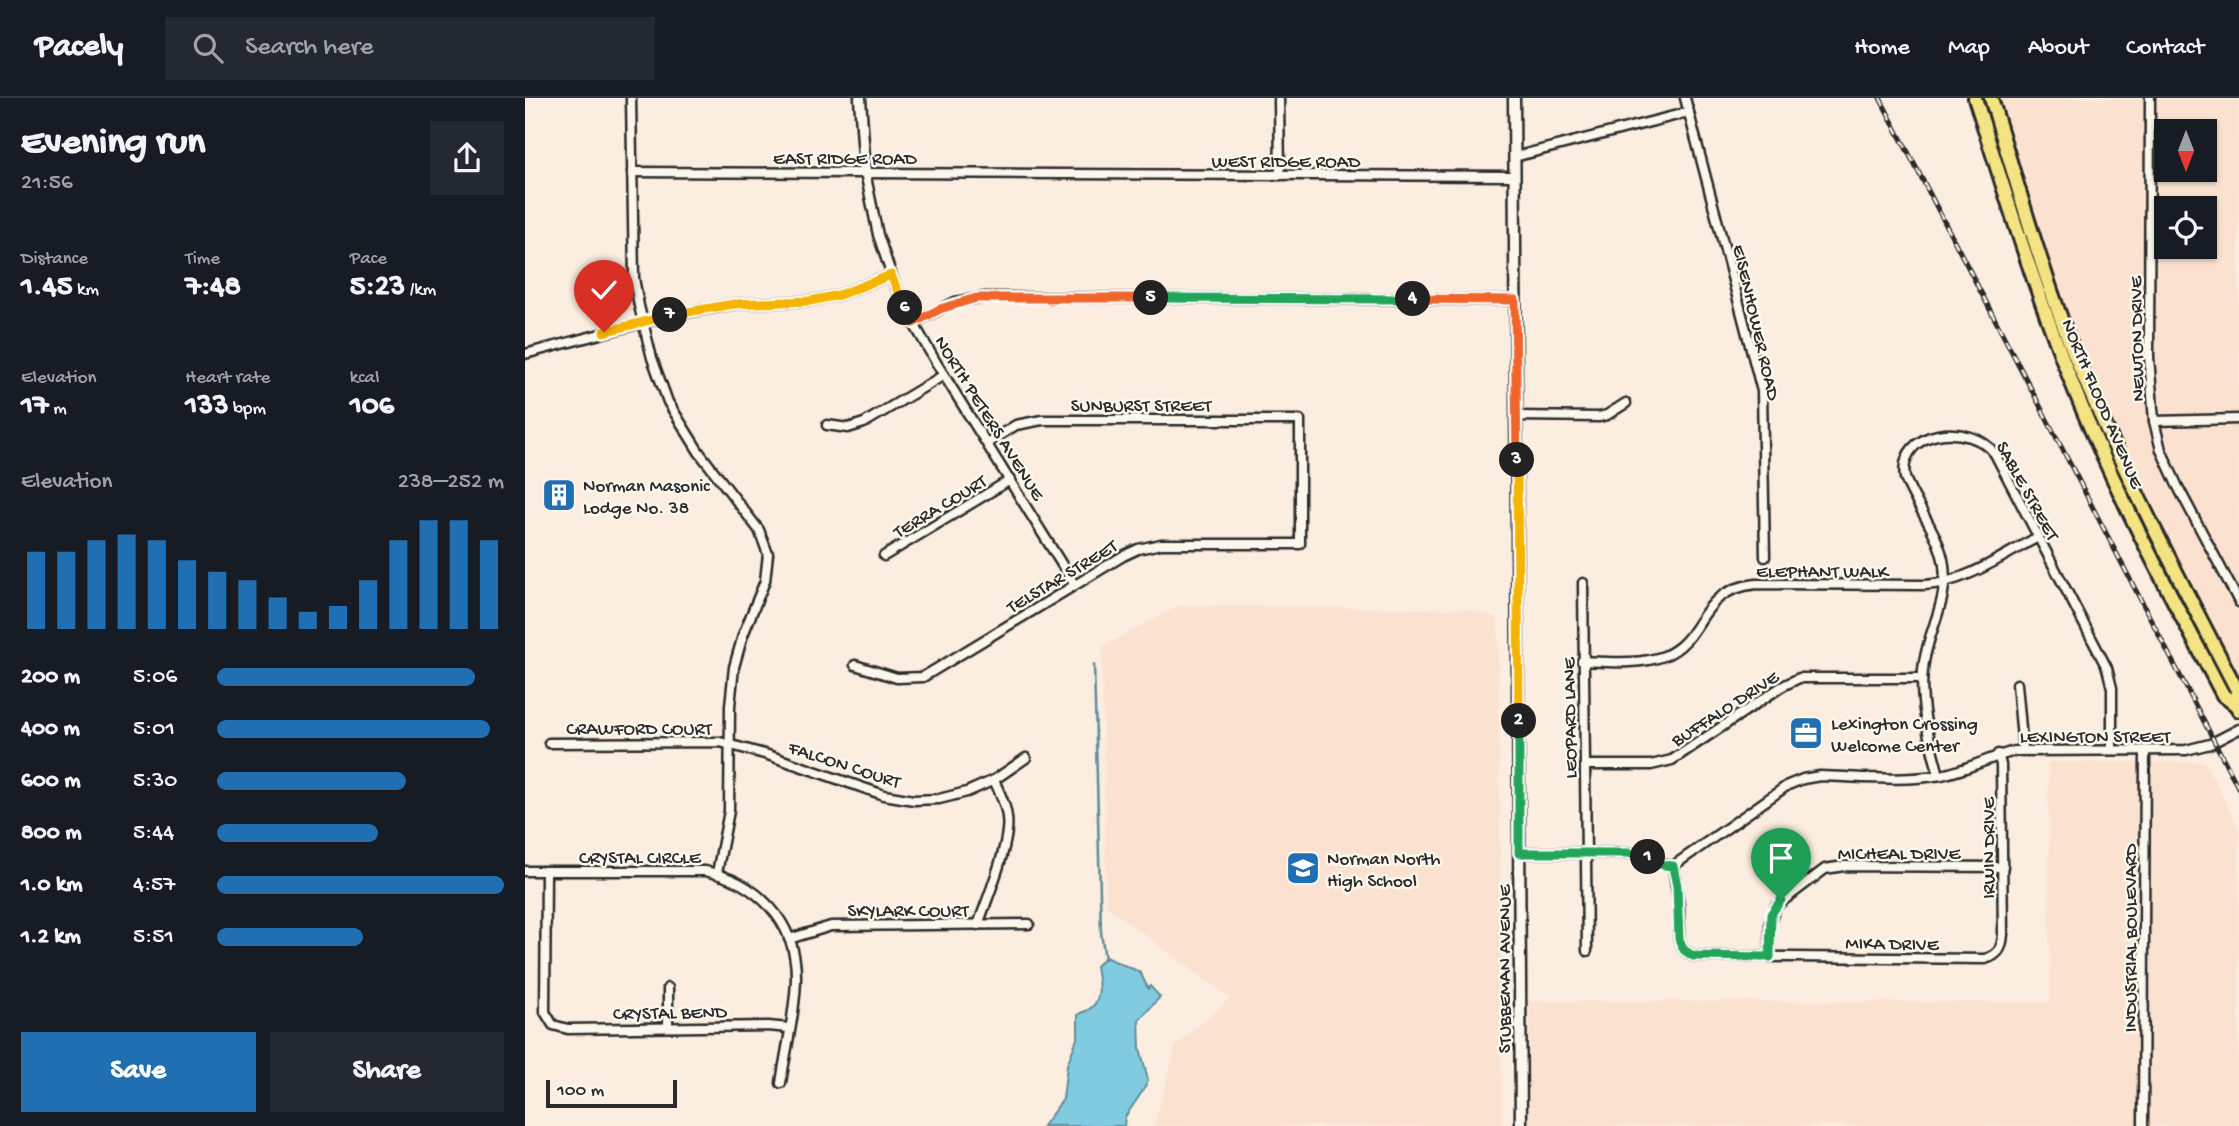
<!DOCTYPE html>
<meta charset="utf-8">
<style>
:root{--surface:#171b24;--page:#242831;--text:#f1f3f6;--muted:#9ea1a6;--line:#363941;--accent:#1f6fb2}
body{margin:0;font-family:"Gochi Hand",sans-serif;background:var(--page);color:var(--text);height:100vh;display:flex;flex-direction:column;font-size:26px;white-space:nowrap}
*{box-sizing:border-box;margin:0}
p{font-size:23px;color:var(--muted)}
.icon{flex:none;width:38px;height:38px;fill:none;stroke:currentColor;stroke-width:2;stroke-linecap:round;stroke-linejoin:round}
.map{position:relative;flex:1;overflow:hidden}
.drawer{display:flex;flex-direction:column;background:var(--surface);width:525px}
.drawer>*{flex:none}
.needle{width:46px;rotate:180deg}
.buttons{position:absolute;left:1629px;top:21px;display:grid;gap:14px}
.buttons a{display:grid;place-items:center;width:63px;height:63px;border-radius:0px;background:var(--surface);box-shadow:0 2px 5px #0004;font-size:35px}
.scale{position:absolute;left:21px;bottom:18px;width:131px;box-sizing:border-box;padding-left:7px;border:4px solid #2b2b2b;border-top:0;font-size:19px;line-height:24px;white-space:nowrap;color:#2b2b2b;-webkit-text-stroke:5px #fbf7ec;paint-order:stroke}
.pin{position:absolute;display:grid;place-items:center;width:60px;height:60px;color:#fff;margin:-72px -30px;border-radius:50% 50% 50% 0;rotate:-45deg;box-shadow:0 0 7px #0007}
.pin .icon{rotate:45deg}
.km{position:absolute;width:35px;height:35px;margin:-18px;border-radius:50%;background:#222;color:#fff;font-size:19px;line-height:35px;text-align:center}
.round{display:grid;place-items:center;flex:none;width:74px;height:74px;border-radius:0px;background:var(--page)}
.headline{display:flex;align-items:center;justify-content:space-between;height:119px;padding:0 21px}
h1{font-size:38px;font-weight:800;line-height:52px}
.stats{display:grid;grid-template-columns:repeat(3,1fr);gap:10px;height:119px;padding:7px 21px}
.stats div{display:grid;align-content:center}
.stats b{font-size:30px;font-weight:800}
.stats small{font-size:19px;font-weight:400}
.stats p{font-size:19px}
.chart{height:196px;padding:14px 21px}
.chart p{display:flex;justify-content:space-between}
.chart svg{width:100%;height:126px;margin-top:7px;stroke:var(--accent);stroke-width:6}
.primary-button{display:flex;gap:14px;margin-top:auto;padding:14px 21px}
.primary-button a{flex:1;height:80px;border-radius:0px;background:var(--accent);color:#fff;font-size:28px;font-weight:800;line-height:80px;text-align:center}
.primary-button a+a{background:var(--page);color:var(--text)}
ul{padding:0 21px;list-style:none;font-size:23px}
li{display:grid;grid-template-columns:112px 84px 1fr;align-items:center;height:52px}
li i{height:18px;border-radius:9px;background:var(--accent)}
header{display:flex;align-items:center;gap:42px;box-sizing:border-box;height:98px;padding:0 35px;background:var(--surface);border-bottom:2px solid var(--line)}
header strong{font-size:33px}
nav{display:flex;gap:38px;margin-inline-start:auto;font-size:24px}
.search{width:490px;height:63px;background:var(--page);display:flex;align-items:center;gap:18px;box-sizing:border-box;padding:0 24px;border-radius:0px;color:var(--muted);font-size:26px}
main{display:flex;flex:1;min-height:0}
.map>svg:first-child{display:block}
</style>
<header>
<strong>Pacely</strong>
<div class="search"><svg class="icon" aria-label="search" viewBox="0 0 24 24"><circle cx="10" cy="10" r="6"/><path d="M15 15l6 6"/></svg>Search here</div>
<nav><a>Home</a><a>Map</a><a>About</a><a>Contact</a></nav>
</header>
<main>
<section class="drawer">
<div class="headline"><div><h1>Evening run</h1><p>21:56</p></div><a class="round"><svg class="icon" aria-label="share" viewBox="0 0 24 24"><path d="M12 15V3M7 8l5-5 5 5M5 13v7h14v-7"/></svg></a></div>
<div class="stats">
<div><p>Distance</p><b>1.45<small> km</small></b></div>
<div><p>Time</p><b>7:48</b></div>
<div><p>Pace</p><b>5:23<small> /km</small></b></div>
</div>
<div class="stats">
<div><p>Elevation</p><b>17<small> m</small></b></div>
<div><p>Heart rate</p><b>133<small> bpm</small></b></div>
<div><p>kcal</p><b>106</b></div>
</div>
<div class="chart"><p><span>Elevation</span>238–252 m</p>
<svg viewBox="0 0 160 44" preserveAspectRatio="none"><path d="M5 44V17M15 44V17M25 44V13M35 44V11M45 44V13M55 44V20M65 44V24M75 44V27M85 44V33M95 44V38M105 44V36M115 44V27M125 44V13M135 44V6M145 44V6M155 44V13"/></svg>
</div>
<ul>
<li><b>200 m</b>5:06<i style="width:90%"></i></li>
<li><b>400 m</b>5:01<i style="width:95%"></i></li>
<li><b>600 m</b>5:30<i style="width:66%"></i></li>
<li><b>800 m</b>5:44<i style="width:56%"></i></li>
<li><b>1.0 km</b>4:57<i style="width:100%"></i></li>
<li><b>1.2 km</b>5:51<i style="width:51%"></i></li>
</ul>
<div class="primary-button"><a>Save</a><a>Share</a></div>
</section>
<div class="map">
<svg width="1714" height="1028" viewBox="0 0 1714 1028">
<rect width="100%" height="100%" fill="#fbeddf"/>
<filter id="ink" filterUnits="userSpaceOnUse"><feTurbulence type="fractalNoise" baseFrequency=".0143" numOctaves="2"/><feDisplacementMap in="SourceGraphic" scale="14" xChannelSelector="R" yChannelSelector="G"/><feConvolveMatrix kernelMatrix="1 2 1 2 8 2 1 2 1" color-interpolation-filters="sRGB"/></filter>
<g filter="url(#ink)">
<!-- built -->
<g fill="#fbe2d0" fill-rule="evenodd">
<path d="M1473 0H1714V583L1623 408 1574 300 1518 149ZM1642 33H1680V72H1642ZM1642 110H1680V149H1642Z"/>
<path d="M653 508 941 511 973 520 977 1028H629L651 947 705 900 581 808 577 549Z"/>
<path d="M1523 664H1679L1691 684 1714 731V1028H1004V903L1525 904Z"/>
</g>
<!-- water -->
<path fill="#80cbe0" stroke="#5e8b98" stroke-width="2" d="M580 859 615 874 623 891 625 888 635 899 614 922 615 950 623 982 619 991 600 1019 599 1028H518L538 1001 542 967 553 938V917C556 914 560 914 563 912 579 903 573 882 571 868Z"/>
<g fill="none" stroke-linecap="round" stroke-linejoin="round">
<!-- stream -->
<path stroke="#5e8b98" stroke-width="2.5" d="M569 567 576 834 580 861"/>
<!-- minor casing -->
<g stroke="#2b2b2b" stroke-width="13">
<g id="minor">
<path d="M106 0 109 180 114 208 127 260 143 304 174 354 234 432 243 456 240 483 218 537 209 569 205 608 204 713 192 775"/>
<path d="M754 0 755 77"/>
<path d="M1160 0 1237 293 1240 459"/>
<path d="M1625 0 1624 259 1629 323 1636 352 1652 387 1714 504"/>
<path d="M989 59 1164 14"/>
<path d="M107 74 989 78"/>
<path d="M340 74 353 137 370 187 382 214 412 266 549 486"/>
<path d="M388 225 430 204 460 199 990 202"/>
<path d="M0 256 143 218 210 206 285 203 314 197 366 177"/>
<path d="M992 318 1074 319 1082 317 1101 305"/>
<path d="M1629 323 1714 321"/>
<path d="M302 327 323 330 339 325 419 277"/>
<path d="M359 458 485 382"/>
<path d="M1058 485 1062 853"/>
<path d="M1057 563C1083 564 1115 567 1139 558 1182 540 1170 493 1231 486L1400 487C1440 485 1477 458 1513 439"/>
<path d="M330 567 372 580 398 579 598 458 613 451 636 446H775V322H517L491 327 462 345"/>
<path d="M1492 586 1498 652"/>
<path d="M24 645 195 644 243 657 359 697 389 702 414 701 442 694 469 682 501 660"/>
<path d="M1060 667H1126L1147 662 1256 589 1274 580H1397"/>
<path d="M1414 677C1405 643 1394 608 1398 572 1401 535 1424 505 1419 467 1415 437 1391 408 1380 380 1372 330 1446 323 1470 356L1582 570 1587 590V652"/>
<path d="M994 755H1103C1119 756 1132 767 1148 768L1263 687 1278 681 1295 678C1334 679 1378 684 1416 677 1442 672 1465 659 1490 653L1661 652 1685 646 1714 631"/>
<path d="M1148 768 1154 807V841L1159 852 1168 858 1460 861C1474 857 1477 850 1478 836L1476 667 1473 656"/>
<path d="M0 773H180C232 784 271 823 271 878 271 911 261 951 256 985"/>
<path d="M21 773 20 914 28 927 43 931 243 928 264 930"/>
<path d="M453 827C462 801 486 745 482 719 481 706 474 694 469 682"/>
<path d="M264 841 306 828 504 826"/>
<path d="M1245 859V824L1251 808 1300 771 1319 768 1478 769"/>
<path d="M143 929V890"/>
<path d="M1618 1028 1620 652"/>
</g>
</g>
<!-- tertiary casing -->
<g stroke="#2b2b2b" stroke-width="15">
<g id="tertiary">
<path d="M335 0 340 74"/>
<path d="M989 0 996 1028"/>
</g>
</g>
<!-- primary casing -->
<g stroke="#2b2b2b" stroke-width="18">
<g id="primary">
<path d="M1450 0C1478 88 1505 176 1538 262 1582 378 1640 487 1698 597L1711 607 1714 612"/>
<path d="M1466 0C1492 86 1517 174 1550 258 1597 373 1655 482 1712 592L1711 607"/>
</g>
</g>
<!-- minor -->
<use href="#minor" stroke="#fbf7ec" stroke-width="8"/>
<!-- tertiary -->
<use href="#tertiary" stroke="#fbf7ec" stroke-width="10"/>
<!-- primary -->
<use href="#primary" stroke="#f4e382" stroke-width="12"/>
<!-- rail casing -->
<g stroke="#2b2b2b" stroke-width="5">
<path id="rail" d="M1355 0 1714 691"/>
</g>
<!-- rail -->
<use href="#rail" stroke="#fbf7ec" stroke-width="2.5" stroke-dasharray="8" stroke-linecap="butt"/>
</g>
</g>
<g fill="none" stroke-linecap="round" stroke-linejoin="round" filter="url(#ink)">
<!-- split-1 casing -->
<g stroke="#fff" stroke-width="14">
<path id="split-1" d="M1123 759 1138 767 1148 768 1152 788 1154 841 1159 852 1168 858 1245 859 1246 816 1256 802"/>
</g>
<!-- split-2 casing -->
<g stroke="#fff" stroke-width="14">
<path id="split-2" d="M994 623V755H1103L1123 759"/>
</g>
<!-- split-3 casing -->
<g stroke="#fff" stroke-width="14">
<path id="split-3" d="M992 362 994 623"/>
</g>
<!-- split-4 casing -->
<g stroke="#fff" stroke-width="14">
<path id="split-4" d="M888 201 990 202 992 362"/>
</g>
<!-- split-5 casing -->
<g stroke="#fff" stroke-width="14">
<path id="split-5" d="M626 200 888 201"/>
</g>
<!-- split-6 casing -->
<g stroke="#fff" stroke-width="14">
<path id="split-6" d="M380 210 388 225 415 211 451 200H626"/>
</g>
<!-- split-7 casing -->
<g stroke="#fff" stroke-width="14">
<path id="split-7" d="M145 217 209 206 285 203 314 197 366 177 380 210"/>
</g>
<!-- split-8 casing -->
<g stroke="#fff" stroke-width="14">
<path id="split-8" d="M79 234 145 217"/>
</g>
<!-- split-1 -->
<use href="#split-1" stroke="#22a559" stroke-width="9"/>
<!-- split-2 -->
<use href="#split-2" stroke="#22a559" stroke-width="9"/>
<!-- split-3 -->
<use href="#split-3" stroke="#f5b400" stroke-width="9"/>
<!-- split-4 -->
<use href="#split-4" stroke="#f0652b" stroke-width="9"/>
<!-- split-5 -->
<use href="#split-5" stroke="#22a559" stroke-width="9"/>
<!-- split-6 -->
<use href="#split-6" stroke="#f0652b" stroke-width="9"/>
<!-- split-7 -->
<use href="#split-7" stroke="#f5b400" stroke-width="9"/>
<!-- split-8 -->
<use href="#split-8" stroke="#f5b400" stroke-width="9"/>
</g>
<!-- icons -->
<defs>
<g id="building-square" transform="scale(1.75)"><rect x="-9" y="-9" width="18" height="18" rx="4" fill="#1f6fb2" stroke="#fbf7ec"/><path d="M-4-6H4V6H1V3H-1V6H-4ZM-2.5-4.3h1.7v1.8h-1.7ZM.8-4.3h1.7v1.8H.8ZM-2.5-1h1.7V.8h-1.7ZM.8-1h1.7V.8H.8Z" fill="#fff"/></g>
<g id="office-square" transform="scale(1.75)"><rect x="-9" y="-9" width="18" height="18" rx="4" fill="#1f6fb2" stroke="#fbf7ec"/><path d="M-6-3h4V-5.5h4V-3h4V5H-6ZM-1-4.5V-3h2v-1.5ZM-6 0V1H6V0Z" fill="#fff"/></g>
<g id="school-square" transform="scale(1.75)"><rect x="-9" y="-9" width="18" height="18" rx="4" fill="#1f6fb2" stroke="#fbf7ec"/><path d="M0-5L7-2L0 1L-7-2ZM-4 1L0 2.5L4 1V4Q0 6-4 4Z" fill="#fff"/></g>
</defs>
<g fill-rule="evenodd">
<use href="#building-square" x="34" y="397"/>
<use href="#office-square" x="1281" y="635"/>
<use href="#school-square" x="778" y="770"/>
</g>
<g text-anchor="middle" stroke-width="5" stroke-linejoin="round" paint-order="stroke">
<!-- street labels -->
<g font-size="19" fill="#2b2b2b" stroke="#fbf7ec">
<text x="320" y="66">EAST RIDGE ROAD</text>
<text x="761" y="69">WEST RIDGE ROAD</text>
<text transform="translate(1233 224) rotate(77)" y="7">EISENHOWER ROAD</text>
<text transform="translate(1610 241) rotate(-91)" y="7">NEWTON DRIVE</text>
<text transform="translate(1579 305) rotate(67)" y="7">NORTH FLOOD AVENUE</text>
<text x="616" y="313">SUNBURST STREET</text>
<text transform="translate(466 319) rotate(58)" y="7">NORTH PETERS AVENUE</text>
<text transform="translate(1504 392) rotate(61)" y="7">SABLE STREET</text>
<text transform="translate(414 407) rotate(-31)" y="7">TERRA COURT</text>
<text x="1297" y="479">ELEPHANT WALK</text>
<text transform="translate(536 477) rotate(-31)" y="7">TELSTAR STREET</text>
<text transform="translate(1199 609) rotate(-33)" y="7">BUFFALO DRIVE</text>
<text transform="translate(1043 620) rotate(-91)" y="7">LEOPARD LANE</text>
<text x="114" y="636">CRAWFORD COURT</text>
<text x="1570" y="644">LEXINGTON STREET</text>
<text transform="translate(320 665) rotate(18)" y="7">FALCON COURT</text>
<text transform="translate(1462 750) rotate(-90)" y="7">IRWIN DRIVE</text>
<text x="1374" y="761">MICHEAL DRIVE</text>
<text x="115" y="765">CRYSTAL CIRCLE</text>
<text x="383" y="818">SKYLARK COURT</text>
<text transform="translate(1604 840) rotate(-90)" y="7">INDUSTRIAL BOULEVARD</text>
<text transform="translate(1367 844) rotate(1)" y="7">MIKA DRIVE</text>
<text transform="translate(978 871) rotate(-90)" y="7">STUBBEMAN AVENUE</text>
<text transform="translate(145 913) rotate(-1)" y="7">CRYSTAL BEND</text>
</g>
<!-- poi labels -->
<g font-size="19" fill="#2b2b2b" stroke="#fbf7ec" text-anchor="start">
<text x="58" y="393">Norman Masonic<tspan x="58" dy="22">Lodge No. 38</tspan></text>
<text x="1306" y="631">Lexington Crossing<tspan x="1306" dy="22">Welcome Center</tspan></text>
<text x="802" y="766">Norman North<tspan x="802" dy="22">High School</tspan></text>
</g>
</g>
</svg>
<div class="buttons">
<a><svg class="needle" viewBox="-14 -14 28 28"><path d="M0-13l5 13h-10z" fill="#e53935"/><path d="M0 13l5-13h-10z" fill="#9ea1a6"/></svg></a>
<a><svg class="icon" aria-label="locate" viewBox="0 0 24 24"><circle cx="12" cy="12" r="6"/><path d="M12 2v4M12 18v4M2 12h4M18 12h4"/></svg></a>
</div>
<div class="scale">100 m</div>
<div class="pin" style="left:1256px;top:802px;background:#1e9e55"><svg class="icon" aria-label="arrive" viewBox="0 0 24 24"><path d="M6 21V4h12l-3 4 3 4H6"/></svg></div>
<div class="pin" style="left:79px;top:234px;background:#d93025"><svg class="icon" aria-label="check" viewBox="0 0 24 24"><path d="M5 12l5 5 9-10"/></svg></div>
<b class="km" style="left:1123px;top:759px">1</b>
<b class="km" style="left:994px;top:623px">2</b>
<b class="km" style="left:992px;top:362px">3</b>
<b class="km" style="left:888px;top:201px">4</b>
<b class="km" style="left:626px;top:200px">5</b>
<b class="km" style="left:380px;top:210px">6</b>
<b class="km" style="left:145px;top:217px">7</b>
</div>
</main>
